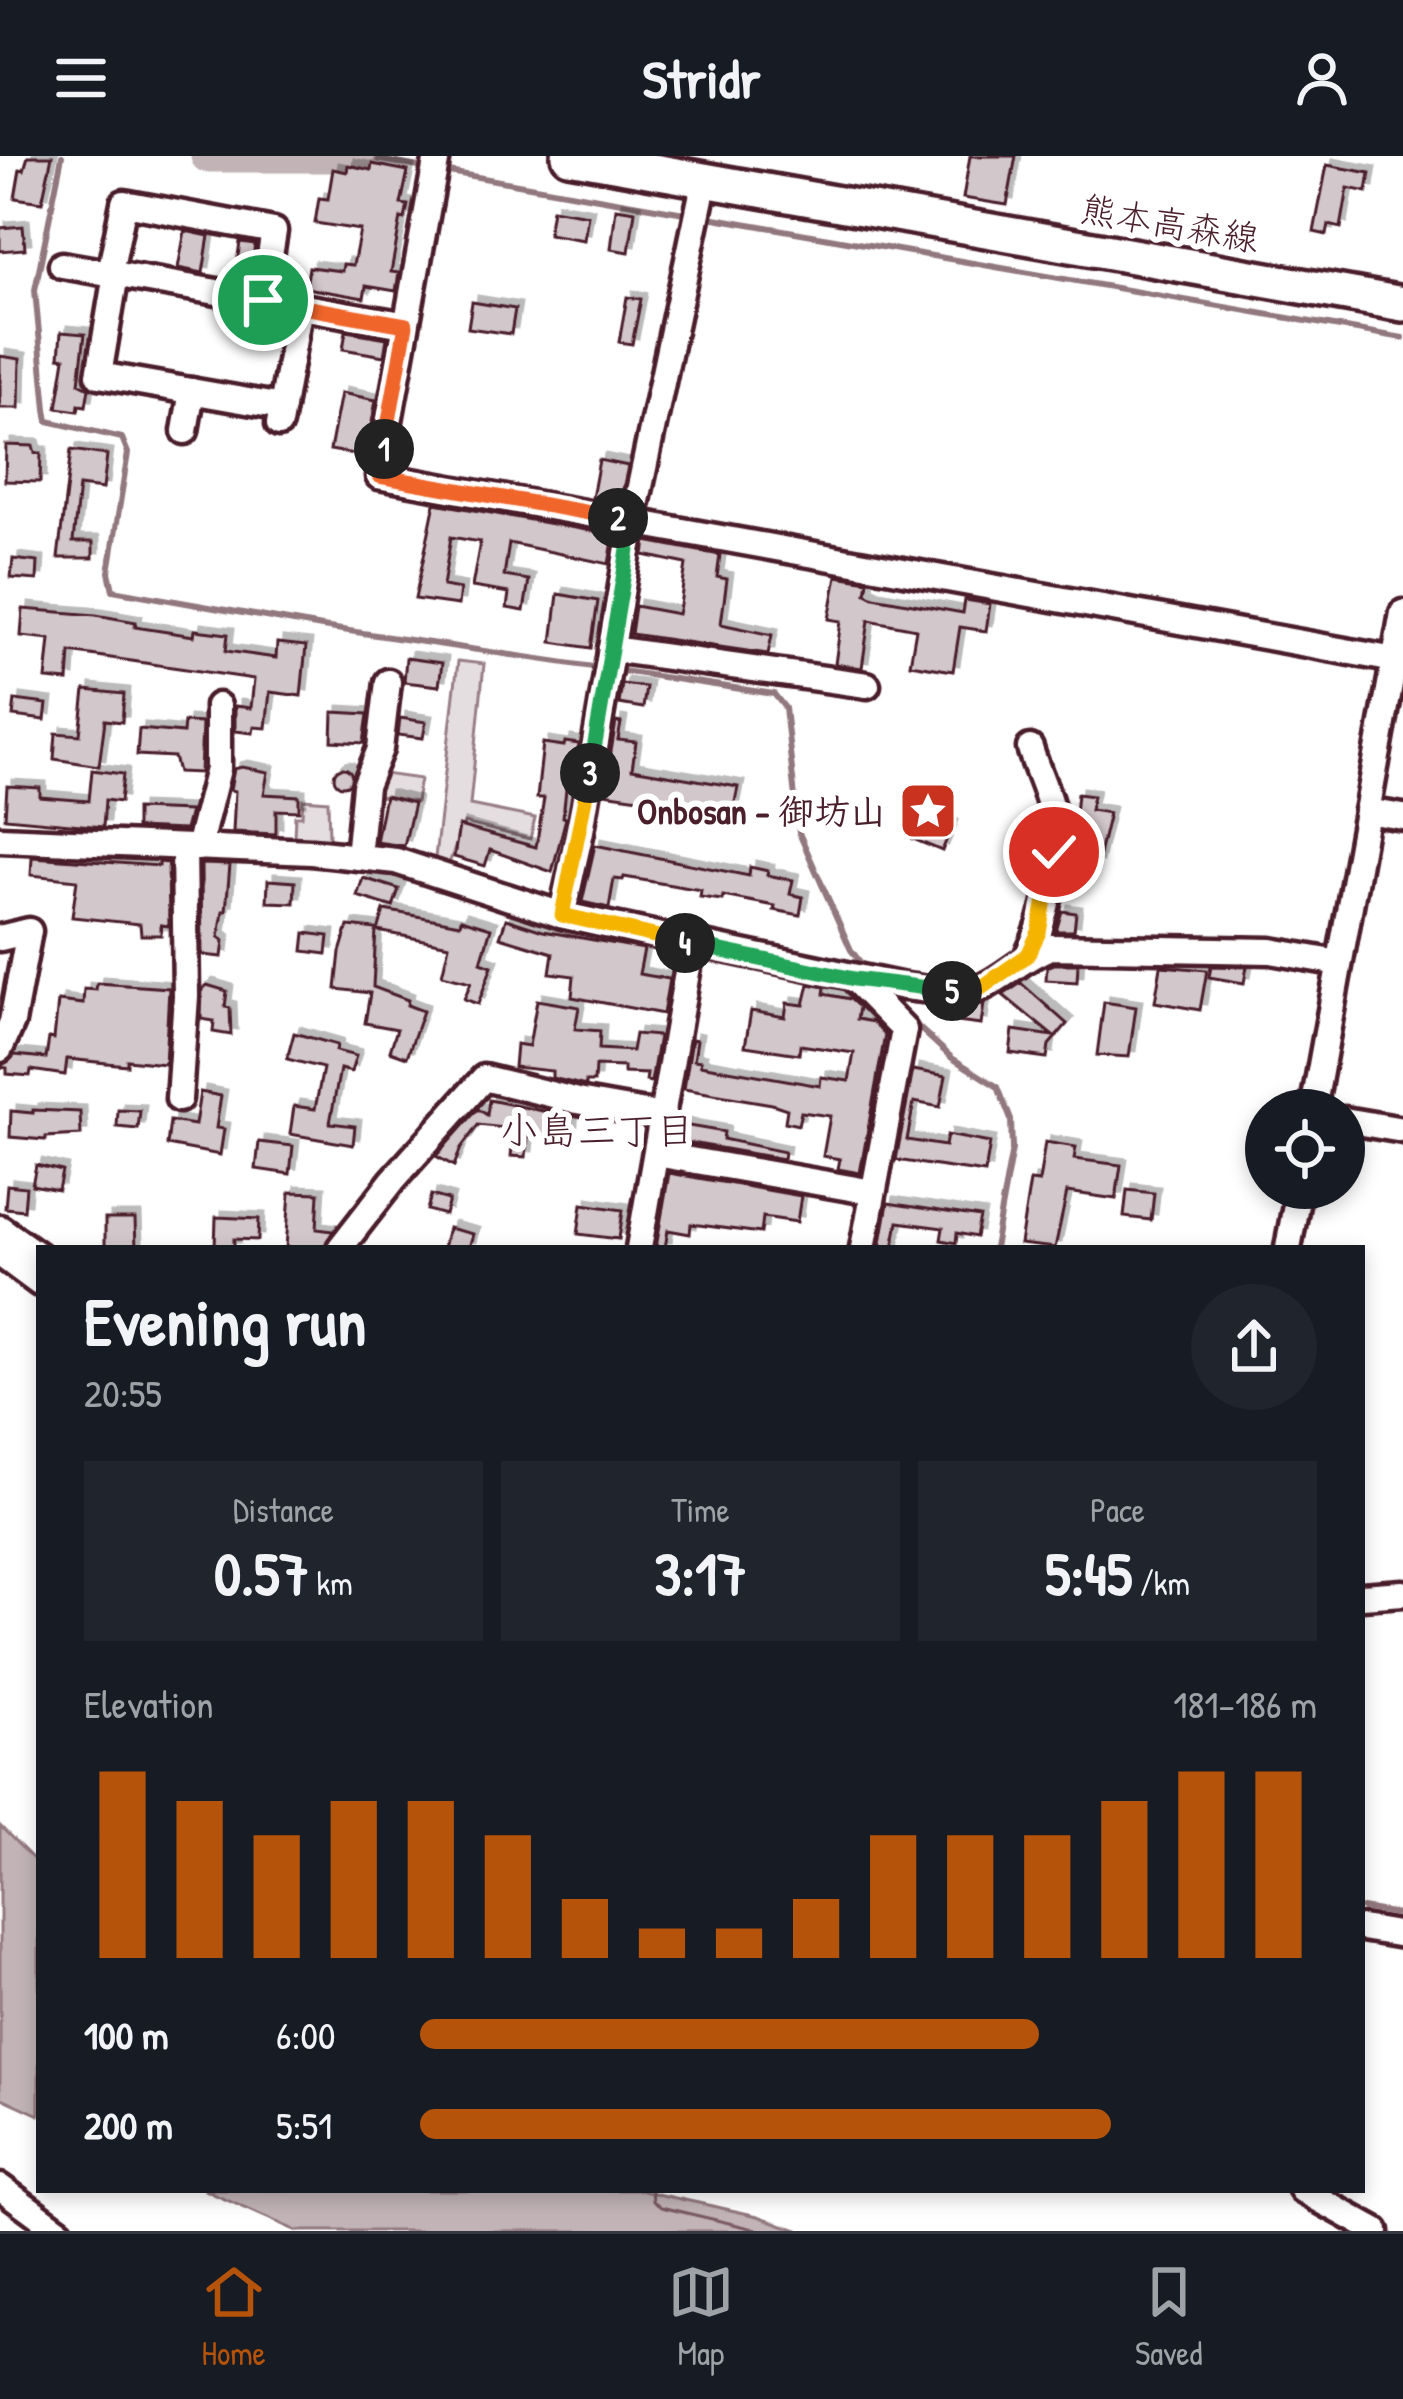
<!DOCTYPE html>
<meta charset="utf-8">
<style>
:root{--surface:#171b24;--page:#20242c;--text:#f1f3f6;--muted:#9ea1a6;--line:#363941;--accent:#b45309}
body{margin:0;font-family:"Patrick Hand","Klee One",sans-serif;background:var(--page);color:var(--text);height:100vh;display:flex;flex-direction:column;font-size:45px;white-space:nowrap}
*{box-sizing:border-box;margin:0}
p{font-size:39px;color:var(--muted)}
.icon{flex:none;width:66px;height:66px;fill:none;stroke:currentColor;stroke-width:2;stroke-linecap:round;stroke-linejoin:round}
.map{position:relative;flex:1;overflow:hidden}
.panel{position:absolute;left:36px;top:1089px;width:1329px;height:948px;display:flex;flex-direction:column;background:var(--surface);border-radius:0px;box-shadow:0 6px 18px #0003}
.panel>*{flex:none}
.fabs{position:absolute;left:1245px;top:933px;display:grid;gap:24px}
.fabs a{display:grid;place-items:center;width:120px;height:120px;border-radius:50%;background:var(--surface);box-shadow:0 6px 18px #0003;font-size:60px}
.pin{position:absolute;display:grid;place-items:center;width:102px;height:102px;color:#fff;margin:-51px;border:6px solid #fff;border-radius:50%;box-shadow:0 3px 12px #0007}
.km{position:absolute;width:60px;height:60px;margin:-30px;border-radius:50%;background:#222;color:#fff;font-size:33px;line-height:60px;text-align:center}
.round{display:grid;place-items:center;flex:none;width:126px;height:126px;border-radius:63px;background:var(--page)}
.headline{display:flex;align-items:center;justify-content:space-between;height:204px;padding:0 48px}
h1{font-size:66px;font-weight:700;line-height:90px}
.stats{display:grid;grid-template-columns:repeat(3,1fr);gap:18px;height:204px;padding:12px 48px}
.stats div{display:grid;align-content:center;border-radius:0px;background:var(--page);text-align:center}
.stats b{font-size:60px;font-weight:700}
.stats small{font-size:33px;font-weight:400}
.stats p{font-size:33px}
.chart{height:336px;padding:24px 48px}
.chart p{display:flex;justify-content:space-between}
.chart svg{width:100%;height:216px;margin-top:12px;stroke:var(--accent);stroke-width:6}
ul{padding:0 48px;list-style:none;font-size:39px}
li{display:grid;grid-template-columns:192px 144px 1fr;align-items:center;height:90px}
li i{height:30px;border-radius:15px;background:var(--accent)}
header{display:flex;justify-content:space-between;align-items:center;height:156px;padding:0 48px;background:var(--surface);font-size:54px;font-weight:700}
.tab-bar{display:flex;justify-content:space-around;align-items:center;height:168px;border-top:3px solid var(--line);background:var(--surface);font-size:33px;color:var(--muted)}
.tab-bar a{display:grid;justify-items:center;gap:6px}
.tab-bar .selected{color:var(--accent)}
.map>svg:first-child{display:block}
</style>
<header><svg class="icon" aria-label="menu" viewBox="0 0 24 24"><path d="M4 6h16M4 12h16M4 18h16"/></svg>Stridr<svg class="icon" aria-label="person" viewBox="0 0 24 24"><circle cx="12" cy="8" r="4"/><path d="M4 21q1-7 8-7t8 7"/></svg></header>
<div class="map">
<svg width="1403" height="2075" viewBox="0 0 1403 2075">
<defs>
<filter id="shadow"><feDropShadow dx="6" dy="-6" stdDeviation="0" flood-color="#0004"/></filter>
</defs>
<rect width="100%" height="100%" fill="#fff"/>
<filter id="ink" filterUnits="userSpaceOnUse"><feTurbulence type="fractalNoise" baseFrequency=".00833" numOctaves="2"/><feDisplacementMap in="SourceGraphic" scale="24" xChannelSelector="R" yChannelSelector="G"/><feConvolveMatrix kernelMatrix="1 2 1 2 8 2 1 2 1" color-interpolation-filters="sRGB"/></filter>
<g filter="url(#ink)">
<!-- green -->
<g fill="#e5dee0" stroke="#987e86" stroke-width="3">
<path d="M458 505 484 508 470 649 535 662 530 683 464 667 447 713 434 710Z"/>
<path d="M377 617 420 623 416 646 373 639Z"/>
<path d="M303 643 328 645 329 682 294 681 295 660H302Z"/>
</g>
<!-- water -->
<g fill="#c1b3b6" stroke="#91787e" stroke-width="3">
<path d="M0 1670 39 1709V1959L0 1941Z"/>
<path d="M204 2034H639L758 2060 800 2075H297Z"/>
</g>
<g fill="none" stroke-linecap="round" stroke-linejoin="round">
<!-- shore -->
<path stroke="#7a5a63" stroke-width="3" d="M652 2034 653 2045 661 2051 763 2075"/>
<!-- stream -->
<g stroke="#91787e" stroke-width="6">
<path d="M62 0 35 134 46 253 48 265 122 282 128 297 109 416 113 434 322 471 593 511"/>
<path d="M358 0 430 13"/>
<path d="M443 15 690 58"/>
<path d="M703 60 1403 182"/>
<path d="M622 515 774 538 785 552 799 677 851 794 868 816"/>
<path d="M904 858 952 902 998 931 1011 964 1012 993 994 1092"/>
<path d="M1362 1752 1403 1759"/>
</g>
<!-- river -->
<path stroke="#c1b3b6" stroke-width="33" d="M207 0H358"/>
</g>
<!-- building -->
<g fill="#d2c7cb" stroke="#4a1f2b" stroke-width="3" filter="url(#shadow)">
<path d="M28 0H52L42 46 15 42 20 13 24 14Z"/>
<path d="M970 0H1016L1007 49 963 42Z"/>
<path d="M372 8 408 15 401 48 408 49 405 63 401 62 391 116 399 117 396 135 366 130 364 142 306 132 309 111 342 115 343 108 353 109 360 74 315 67 319 42 328 43 333 13 347 16 348 9 371 14Z"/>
<path d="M1327 9 1370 17 1367 36 1348 32 1341 72 1329 69 1327 79 1314 76Z"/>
<path d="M616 52 635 55 629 96 611 93Z"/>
<path d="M552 53 588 59 584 84 548 78Z"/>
<path d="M23 70 25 93 0 95V72Z"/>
<path d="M185 75 209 80 203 117 178 112Z"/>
<path d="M240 86 255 88 251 116 236 114Z"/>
<path d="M627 141 641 143 632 188 619 186Z"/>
<path d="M472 146 515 153 511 178 468 172Z"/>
<path d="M346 175 387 182 384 200 343 193Z"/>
<path d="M61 176 85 178 79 227 89 232 86 250 79 249 78 255 57 252 65 202 59 201Z"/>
<path d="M0 200 20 203 19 252H0Z"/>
<path d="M341 237 376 244 366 300 330 294Z"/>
<path d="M6 289 33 290 35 297H41L40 326 5 325Z"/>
<path d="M71 294 107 299 103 333 79 330 73 386H93V402H58Z"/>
<path d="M599 304 628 310 620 347 592 342Z"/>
<path d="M435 347 614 379 609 408 509 387 504 420 529 424 524 455 507 452 509 437 472 431 480 386 451 381 443 430 460 433 458 449 415 443Z"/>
<path d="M646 385 720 399 717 421 727 423 721 468 772 479 768 498 631 478 635 450 678 458 680 449 686 408 644 399Z"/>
<path d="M13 403 38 406 37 424 11 422Z"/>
<path d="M837 420 868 425 866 437 874 441 963 457 965 444 990 448 986 475 960 471 953 515 910 508 916 473 869 464 862 512 835 508 841 465 829 463Z"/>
<path d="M558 438 598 445 591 492 552 486Z"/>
<path d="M23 453 96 459 136 466 135 471 194 480 195 474 228 478 226 495 276 502 277 487 306 490 301 540 270 536 266 572 254 571 253 577 235 575V550L251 552 254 523 70 496 68 525 46 523 50 483 21 480Z"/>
<path d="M406 502 442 507 439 530 404 526Z"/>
<path d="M622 528 646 531 643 552 619 548Z"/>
<path d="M85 534 124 538 122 566 105 564 99 610 54 603 56 577 80 579Z"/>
<path d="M15 544 47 548 45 564 13 560Z"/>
<path d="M333 556 368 558 364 587 332 585Z"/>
<path d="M400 562 426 566 423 582 398 579Z"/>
<path d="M184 566 202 567 200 617 178 616 174 601 137 599 139 573 183 577Z"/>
<path d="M616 566 621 567 618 584 636 586 632 613 738 631 732 661 701 656 702 651 604 637Z"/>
<path d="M565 586 579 588 576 606 569 605 563 661 566 662 552 716 490 694 485 710 454 701 459 670 536 691 544 642H537L543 587 564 590Z"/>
<path d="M242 611 268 616 264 638 299 640V655L276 654V678L233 676 235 635 230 634 234 613Z"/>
<circle cx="343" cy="621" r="9"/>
<path d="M92 614 123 618 120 646 105 644 103 671 5 662 7 630 40 632V641L89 645Z"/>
<path d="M1077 638 1093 640 1090 654 1109 657 1096 711 1080 707 1084 689 1072 687Z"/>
<path d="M385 640 414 647 404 690 376 686Z"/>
<path d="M136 653 190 655 185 674 136 672Z"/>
<path d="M923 658 952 670 942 695 913 683Z"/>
<path d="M595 689 749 720 750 711 768 715 767 719 793 724 790 738 803 741 800 759 774 754 775 750 723 740 722 744 700 741 701 734 624 721 623 724 614 723 609 752 582 746Z"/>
<path d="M32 701 159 710V706L168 707 169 770 161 769V779H141L140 768 72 761 77 724 31 719Z"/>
<path d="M201 708 230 709 226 755H223L219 781 224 785 222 801 202 799Z"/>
<path d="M363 722 399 733 393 751 357 740Z"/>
<path d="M268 724 295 726 294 747 267 746Z"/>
<path d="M384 754 460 768 461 763 491 772 481 806 492 810 478 848 464 843 471 826 442 819 449 789 378 775Z"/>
<path d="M1062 755 1076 757 1074 775H1056Z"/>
<path d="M506 763 543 775 644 793 639 818 669 823 663 858 572 841 574 820 550 817 553 797 500 781Z"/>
<path d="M348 770 376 773 373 831 408 844 407 849 423 855 407 901 390 895 397 873 365 867 370 837 336 833 340 796Z"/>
<path d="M305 777 329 780 327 798 303 795Z"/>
<path d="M1054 808H1078L1077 826 1046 824 1047 811Z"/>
<path d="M1161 810 1207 814 1200 854 1155 846Z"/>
<path d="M1211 810 1247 811 1244 827 1209 821Z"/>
<path d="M97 827 169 832 165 908 127 904V909L67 903 65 919 31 914 30 920 7 918V912L0 911 15 899 46 902 49 882 54 883 58 845 83 848 84 833 96 834Z"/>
<path d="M1021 827 1067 868 1049 889 1047 902 1010 897 1013 874 1053 880 1003 839Z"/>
<path d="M809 828 825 831 824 838 850 843 859 851 857 863 873 866 885 879 860 1017 838 1013 840 1003 823 1000 830 960 801 956 798 969 785 966 787 953 772 948 684 933 692 883 697 884 694 904 701 905 700 909 820 930 821 921 849 925 854 897 800 889 799 898 745 890 751 855 785 861 787 847 804 849Z"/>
<path d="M207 829 227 835 225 851 230 852 231 879 213 876 214 865 201 863 202 834Z"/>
<path d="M537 844 579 851 575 873 600 875 599 893 632 895 635 878 659 880 651 926 646 925 647 918 624 917V911L595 910 594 926H586V930L552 922V915L514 911 516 888 529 890Z"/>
<path d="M1104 846 1136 851 1129 901 1097 899Z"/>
<path d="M984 848 981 869 949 865 950 857 940 855 941 852Z"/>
<path d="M294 877 337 889 336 895 356 900 351 916 340 913 330 967 355 970 353 989 290 978 294 950 315 953 323 912 287 903Z"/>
<path d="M913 914 946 920 940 951 914 946 907 984 945 990 947 979 990 987 985 1017 896 1004Z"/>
<path d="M200 936 221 940 216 972 224 973 220 999 167 989 170 965 195 969Z"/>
<path d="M489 944 572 961 570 985 528 980 526 1001 511 1000 514 973 478 969 461 992 454 1010 436 1000 478 953 487 959Z"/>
<path d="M33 954 80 956 81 979 46 981V984L10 981 11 955 33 957Z"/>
<path d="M118 954 140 955 138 973 117 971Z"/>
<path d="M677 968 724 976 723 983 784 996 783 1003 674 984Z"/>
<path d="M259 986 293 990 290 1018 256 1013Z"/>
<path d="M1045 986 1076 991 1074 1003 1121 1009 1116 1043 1067 1036 1055 1092 1020 1088 1030 1025 1039 1026Z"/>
<path d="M36 1009 62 1015 58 1034 32 1029Z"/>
<path d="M669 1017 801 1040 797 1066 763 1061 761 1077 691 1068 690 1078 668 1074 665 1092H656Z"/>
<path d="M7 1029 26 1031 24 1054 5 1052Z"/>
<path d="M1127 1034 1154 1037 1151 1064 1124 1061Z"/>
<path d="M290 1036 319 1037 317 1073 333 1075 324 1092H286Z"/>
<path d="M431 1039 449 1044 445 1059 427 1054Z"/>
<path d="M888 1047 980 1061 976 1081 957 1077 956 1087 941 1084 943 1072 898 1066 893 1092H880Z"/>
<path d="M582 1048 623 1054 619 1083 578 1078Z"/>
<path d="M216 1061 259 1063 258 1084 234 1083V1092H215Z"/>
<path d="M105 1063H135L136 1092H105Z"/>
<path d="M448 1072 473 1078 469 1092H443Z"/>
</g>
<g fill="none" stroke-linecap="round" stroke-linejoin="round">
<!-- minor casing -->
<g stroke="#4a1f2b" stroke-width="33">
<g id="minor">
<path d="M437 0 379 320 1395 504"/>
<path d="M62 109 406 169"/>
<path d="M110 117 124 47 274 75 263 144"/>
<path d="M116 118 99 219 282 251"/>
<path d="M279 268 300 150"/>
<path d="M185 275 192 235"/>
<path d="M611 493 867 529"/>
<path d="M1367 655 1403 661"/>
<path d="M0 683 311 696 396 705 562 759 904 831C928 833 961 841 983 831 1008 819 1025 800 1051 791L1271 795 1339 807"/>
<path d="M198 692 218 613V550"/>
<path d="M358 701 365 630 380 593 388 526"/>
<path d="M562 759 581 675 633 364 705 23"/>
<path d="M0 782 29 775 12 866 0 893"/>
<path d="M1028 799C1047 760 1059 710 1054 666 1051 642 1037 616 1030 592"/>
<path d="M854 823 904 874 863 1092"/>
<path d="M179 943 186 840 184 691"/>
<path d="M1313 954 1403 457"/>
<path d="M1344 964 1403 974"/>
<path d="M656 998 873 1036"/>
<path d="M0 1072 39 1100"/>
<path d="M340 1092 393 1024 484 922 578 945 662 960"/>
<path d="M639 1092 692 788"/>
<path d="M1288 1092 1299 1032"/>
<path d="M0 1098 39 1127"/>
<path d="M1362 1440 1403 1437"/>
<path d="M1362 1772 1403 1779"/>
<path d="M0 2031 60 2075"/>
<path d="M1302 2034 1376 2075"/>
</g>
</g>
<!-- major casing -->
<g stroke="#4a1f2b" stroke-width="42">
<path id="major" d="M569 0 1403 148"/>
</g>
<!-- minor -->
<use href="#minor" stroke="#fff" stroke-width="24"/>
<!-- major -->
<use href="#major" stroke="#fff" stroke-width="33"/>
</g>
</g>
<g fill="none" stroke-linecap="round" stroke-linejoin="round" filter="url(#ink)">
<!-- split-1 casing -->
<g stroke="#fff" stroke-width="24">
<path id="split-1" d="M263 144 406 169 384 293"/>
</g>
<!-- split-2 casing -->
<g stroke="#fff" stroke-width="24">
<path id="split-2" d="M384 293 379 320 618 362"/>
</g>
<!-- split-3 casing -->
<g stroke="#fff" stroke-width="24">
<path id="split-3" d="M590 617 633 364 618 362"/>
</g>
<!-- split-4 casing -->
<g stroke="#fff" stroke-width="24">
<path id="split-4" d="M590 617 562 759 685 787"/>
</g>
<!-- split-5 casing -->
<g stroke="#fff" stroke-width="24">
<path id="split-5" d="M685 787 854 823 952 835"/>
</g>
<!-- split-6 casing -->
<g stroke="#fff" stroke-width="24">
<path id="split-6" d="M952 835 981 832 1028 799 1039 776 1054 696"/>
</g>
<!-- split-1 -->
<use href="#split-1" stroke="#f0652b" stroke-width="15"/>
<!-- split-2 -->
<use href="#split-2" stroke="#f0652b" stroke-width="15"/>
<!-- split-3 -->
<use href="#split-3" stroke="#22a559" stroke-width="15"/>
<!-- split-4 -->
<use href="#split-4" stroke="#f5b400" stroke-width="15"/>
<!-- split-5 -->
<use href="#split-5" stroke="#22a559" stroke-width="15"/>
<!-- split-6 -->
<use href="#split-6" stroke="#f5b400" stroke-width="15"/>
</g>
<!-- icons -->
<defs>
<g id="sight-square" transform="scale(3)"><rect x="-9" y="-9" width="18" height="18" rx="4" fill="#c8321e" stroke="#fff"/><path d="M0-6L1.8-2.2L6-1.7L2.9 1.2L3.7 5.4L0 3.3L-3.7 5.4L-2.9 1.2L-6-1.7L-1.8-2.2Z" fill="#fff"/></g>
</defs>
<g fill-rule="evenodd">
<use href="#sight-square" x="928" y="655"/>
</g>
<g text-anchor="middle" stroke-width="12" stroke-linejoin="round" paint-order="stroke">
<!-- street labels -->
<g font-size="36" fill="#4a1f2b" stroke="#fff">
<text transform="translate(1170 67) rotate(10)" y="13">熊本高森線</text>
</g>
<!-- poi labels -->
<g font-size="36" font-weight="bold" fill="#4a1f2b" stroke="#fff" text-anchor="end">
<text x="886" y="668">Onbosan - 御坊山</text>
</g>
<!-- neighbourhood labels -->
<g font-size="39" fill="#4a1f2b" stroke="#fff">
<text x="597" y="988">小島三丁目</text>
</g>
</g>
</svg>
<div class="fabs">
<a><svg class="icon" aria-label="locate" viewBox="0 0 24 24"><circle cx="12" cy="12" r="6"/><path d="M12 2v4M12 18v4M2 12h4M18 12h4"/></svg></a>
</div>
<div class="pin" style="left:263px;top:144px;background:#1e9e55"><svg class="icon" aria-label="arrive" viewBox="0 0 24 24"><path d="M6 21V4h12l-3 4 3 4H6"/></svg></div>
<div class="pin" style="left:1054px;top:696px;background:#d93025"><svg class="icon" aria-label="check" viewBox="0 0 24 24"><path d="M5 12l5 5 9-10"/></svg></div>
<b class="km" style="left:384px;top:293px">1</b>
<b class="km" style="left:618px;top:362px">2</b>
<b class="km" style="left:590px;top:617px">3</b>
<b class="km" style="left:685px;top:787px">4</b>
<b class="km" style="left:952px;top:835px">5</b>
<section class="panel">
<div class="headline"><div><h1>Evening run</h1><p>20:55</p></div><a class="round"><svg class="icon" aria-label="share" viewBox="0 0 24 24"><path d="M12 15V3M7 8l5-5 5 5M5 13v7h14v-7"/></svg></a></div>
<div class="stats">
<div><p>Distance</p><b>0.57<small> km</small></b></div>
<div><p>Time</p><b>3:17</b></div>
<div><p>Pace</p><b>5:45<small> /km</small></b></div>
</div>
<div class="chart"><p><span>Elevation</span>181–186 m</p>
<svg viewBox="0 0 160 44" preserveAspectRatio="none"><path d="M5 44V6M15 44V12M25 44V19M35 44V12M45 44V12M55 44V19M65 44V32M75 44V38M85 44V38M95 44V32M105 44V19M115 44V19M125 44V19M135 44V12M145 44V6M155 44V6"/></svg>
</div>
<ul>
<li><b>100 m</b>6:00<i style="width:69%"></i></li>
<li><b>200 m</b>5:51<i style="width:77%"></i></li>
</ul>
</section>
</div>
<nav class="tab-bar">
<a class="selected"><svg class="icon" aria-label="home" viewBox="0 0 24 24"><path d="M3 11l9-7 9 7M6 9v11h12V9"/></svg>Home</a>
<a><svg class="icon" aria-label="map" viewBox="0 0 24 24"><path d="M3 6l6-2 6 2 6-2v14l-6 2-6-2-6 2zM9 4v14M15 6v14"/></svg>Map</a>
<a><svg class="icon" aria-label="saved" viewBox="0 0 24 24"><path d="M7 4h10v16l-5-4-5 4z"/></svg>Saved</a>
</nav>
